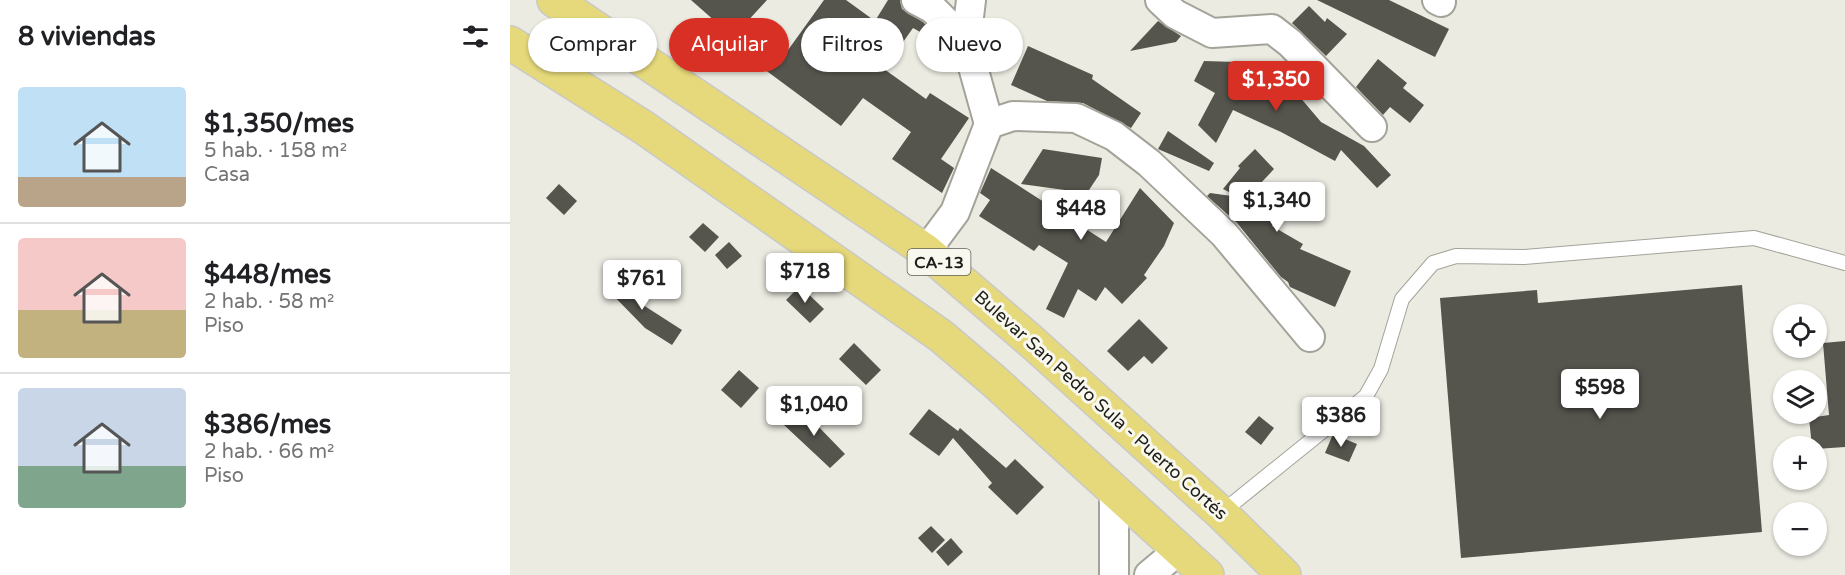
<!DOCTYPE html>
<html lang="es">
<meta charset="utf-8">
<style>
body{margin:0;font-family:"Varela Round",sans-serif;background:#f6f6f6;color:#202124;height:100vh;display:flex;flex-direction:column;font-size:22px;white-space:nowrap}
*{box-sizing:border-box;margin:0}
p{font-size:20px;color:#757577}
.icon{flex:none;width:33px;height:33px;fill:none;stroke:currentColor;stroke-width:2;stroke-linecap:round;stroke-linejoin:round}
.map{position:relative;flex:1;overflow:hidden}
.drawer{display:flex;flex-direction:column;background:#fff;width:510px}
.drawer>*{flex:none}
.top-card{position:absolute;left:18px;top:18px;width:570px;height:54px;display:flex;gap:12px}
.buttons{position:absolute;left:1263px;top:304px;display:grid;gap:12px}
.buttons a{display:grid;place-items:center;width:54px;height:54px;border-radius:50%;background:#fff;box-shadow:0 2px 4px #0004;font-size:30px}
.price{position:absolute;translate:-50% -51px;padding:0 14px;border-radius:6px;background:#fff;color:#222;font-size:20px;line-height:39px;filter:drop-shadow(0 2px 3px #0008)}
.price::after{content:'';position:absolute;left:50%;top:36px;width:18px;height:14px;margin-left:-9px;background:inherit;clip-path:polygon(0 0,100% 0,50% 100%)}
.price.current{background:#d93025;color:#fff}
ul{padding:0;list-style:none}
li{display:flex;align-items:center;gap:18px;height:150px;padding:0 18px}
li+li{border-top:2px solid #e0e0e0}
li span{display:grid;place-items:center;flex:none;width:168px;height:120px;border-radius:6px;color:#555}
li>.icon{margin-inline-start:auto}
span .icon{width:72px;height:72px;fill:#fffc;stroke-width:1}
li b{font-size:26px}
h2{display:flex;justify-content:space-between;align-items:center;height:72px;padding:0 18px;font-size:26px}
.tag{padding:0 21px;border-radius:27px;background:#fff;box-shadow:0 2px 4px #0004;font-size:21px;line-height:54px}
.tag.current{background:#d93025;color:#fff}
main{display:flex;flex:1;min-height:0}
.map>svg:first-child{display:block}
.building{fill:#55544d}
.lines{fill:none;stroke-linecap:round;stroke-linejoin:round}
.lane-casing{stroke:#a4a39a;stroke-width:16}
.street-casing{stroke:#a4a39a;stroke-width:32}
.highway-casing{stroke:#c9c9c8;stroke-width:36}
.lane{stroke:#fff;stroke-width:14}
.street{stroke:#fff;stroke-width:28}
.highway{stroke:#e6d97b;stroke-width:33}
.labels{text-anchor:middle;stroke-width:6;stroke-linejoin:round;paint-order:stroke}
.shield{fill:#f9f8ef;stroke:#605f5a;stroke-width:1.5}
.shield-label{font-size:16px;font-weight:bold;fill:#1e1d1a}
.street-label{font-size:18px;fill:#1e1d1a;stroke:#f9f8ef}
</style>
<main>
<section class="drawer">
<h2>8 viviendas<svg class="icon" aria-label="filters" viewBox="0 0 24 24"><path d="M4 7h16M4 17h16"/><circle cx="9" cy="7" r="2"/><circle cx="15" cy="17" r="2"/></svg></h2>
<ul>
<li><span style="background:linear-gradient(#bfe0f5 75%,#b9a48a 0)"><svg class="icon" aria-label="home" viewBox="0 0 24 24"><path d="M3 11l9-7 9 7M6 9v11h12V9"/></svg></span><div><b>$1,350/mes</b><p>5 hab. · 158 m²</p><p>Casa</p></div></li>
<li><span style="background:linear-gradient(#f6c9c9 60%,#c2b280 0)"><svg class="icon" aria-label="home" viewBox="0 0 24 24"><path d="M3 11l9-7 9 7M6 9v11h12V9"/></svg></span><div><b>$448/mes</b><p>2 hab. · 58 m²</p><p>Piso</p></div></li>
<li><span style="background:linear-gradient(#c9d6e8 65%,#7fa58c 0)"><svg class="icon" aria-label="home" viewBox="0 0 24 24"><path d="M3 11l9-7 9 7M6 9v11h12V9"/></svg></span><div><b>$386/mes</b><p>2 hab. · 66 m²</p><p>Piso</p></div></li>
</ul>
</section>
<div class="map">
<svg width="1335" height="575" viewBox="0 0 1335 575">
<rect width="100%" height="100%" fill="#ecebe2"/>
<!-- building -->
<g class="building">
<path d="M181 0H257L223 37Z"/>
<path d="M314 0H336L365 21 378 0H390L392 9 413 22 426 35 423 39 403 28 374 69 416 99 420 93 459 118 431 159 444 168 432 193 382 159 401 132 353 98 331 126 254 69 266 52 273 57Z"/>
<path d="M807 0H879L939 29 925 57Z"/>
<path d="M799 6 815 22 817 18 837 34 816 56 782 23Z"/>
<path d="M648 21 671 36 666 42 620 51Z"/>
<path d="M518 46 583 75 582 79 631 113 621 128 573 103 537 101 501 85Z"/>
<path d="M868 59 897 83 893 88 914 105 900 123 880 107 873 115 846 87Z"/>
<path d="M694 61 761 63 811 122 854 146 881 175 867 188 831 150 825 161 771 132 723 110 706 143 688 125 705 93 684 81Z"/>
<path d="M658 131 704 163 699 171 648 149Z"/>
<path d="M533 149 592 158 589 175 577 193 511 184Z"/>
<path d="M745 149 764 169 749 185 777 201 762 226 793 244 790 249 841 271 825 307 780 287 778 282 771 277 727 223 697 196 700 193 729 197 713 189 730 168 728 166Z"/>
<path d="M481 168 596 242 630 188 664 223 654 246 634 275 637 278 612 304 595 287 586 301 568 289 554 318 536 309 558 263 529 245 524 251 469 216 480 200 470 193Z"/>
<path d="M49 184 67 201 54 215 36 198Z"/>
<path d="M193 223 209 237 195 252 179 237Z"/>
<path d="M219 242 232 256 217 269 205 255Z"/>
<path d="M109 273 126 290 119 296 172 330 162 345 135 328 95 287Z"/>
<path d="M1232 285 1252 532 951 558 930 298 1027 290 1028 303Z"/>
<path d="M290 286 314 309 300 323 276 300Z"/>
<path d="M629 319 658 348 642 364 634 356 618 371 597 351Z"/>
<path d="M1335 341V447L1306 449V447H1302L1299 418 1319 415 1313 343Z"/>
<path d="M344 343 371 370 356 385 329 359Z"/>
<path d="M229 370 249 388 231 408 211 390Z"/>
<path d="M289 406 305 419 303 421 335 454 320 468 274 425Z"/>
<path d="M419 409 448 431 450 428 496 468 505 459 534 487 507 515 478 487 482 483 443 438 429 456 399 434Z"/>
<path d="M749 416 764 428 751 445 735 432Z"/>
<path d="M823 434 847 444 839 462 815 453Z"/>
<path d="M421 526 435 540 422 553 408 538Z"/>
<path d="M441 538 453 552 438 566 426 552Z"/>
</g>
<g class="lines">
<!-- lane casing -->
<g class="lane-casing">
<path id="lane" d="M711 513 856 396 871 369 892 299 923 263 946 256 1014 257 1244 238 1335 263"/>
</g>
<!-- street casing -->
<g class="street-casing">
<g id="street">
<path d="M406 0 423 9 456 42"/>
<path d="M461 0 456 42 479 124"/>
<path d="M650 0 665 14 702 33 762 29 780 43 862 127"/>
<path d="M927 0 931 2"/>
<path d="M416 251 445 212 479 124 503 116 566 118 604 136 639 163 714 234 800 337"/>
<path d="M604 575V491"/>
<path d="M639 575 669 550"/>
</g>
</g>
<!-- highway casing -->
<g class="highway-casing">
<g id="highway">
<path d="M44 0 416 251 522 342 711 513 774 575"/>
<path d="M0 43 133 127 431 336 484 381 697 575"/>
</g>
</g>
<!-- lane -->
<use href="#lane" class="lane"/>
<!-- street -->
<use href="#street" class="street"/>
<!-- highway -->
<use href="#highway" class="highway"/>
</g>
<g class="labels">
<!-- shield labels -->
<rect class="shield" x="397.5" y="249" width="63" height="26" rx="4.5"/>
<g class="shield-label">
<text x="429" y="268">CA-13</text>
</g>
<!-- street labels -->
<g class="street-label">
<text transform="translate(591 405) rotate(42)" y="6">Bulevar San Pedro Sula - Puerto Cortés</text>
</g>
</g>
</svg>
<div class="buttons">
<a><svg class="icon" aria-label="locate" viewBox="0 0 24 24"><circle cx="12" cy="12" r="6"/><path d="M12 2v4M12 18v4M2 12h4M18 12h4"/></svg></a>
<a><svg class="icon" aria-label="layers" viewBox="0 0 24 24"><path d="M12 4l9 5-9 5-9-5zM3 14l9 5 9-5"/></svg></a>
<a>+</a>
<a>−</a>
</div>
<b class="price current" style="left:766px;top:112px">$1,350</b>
<b class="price" style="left:767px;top:233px">$1,340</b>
<b class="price" style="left:571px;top:241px">$448</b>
<b class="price" style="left:295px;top:304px">$718</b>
<b class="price" style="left:132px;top:311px">$761</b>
<b class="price" style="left:1090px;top:420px">$598</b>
<b class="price" style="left:304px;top:437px">$1,040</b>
<b class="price" style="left:831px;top:448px">$386</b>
<div class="top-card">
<a class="tag">Comprar</a>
<a class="tag current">Alquilar</a>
<a class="tag">Filtros</a>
<a class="tag">Nuevo</a>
</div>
</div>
</main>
